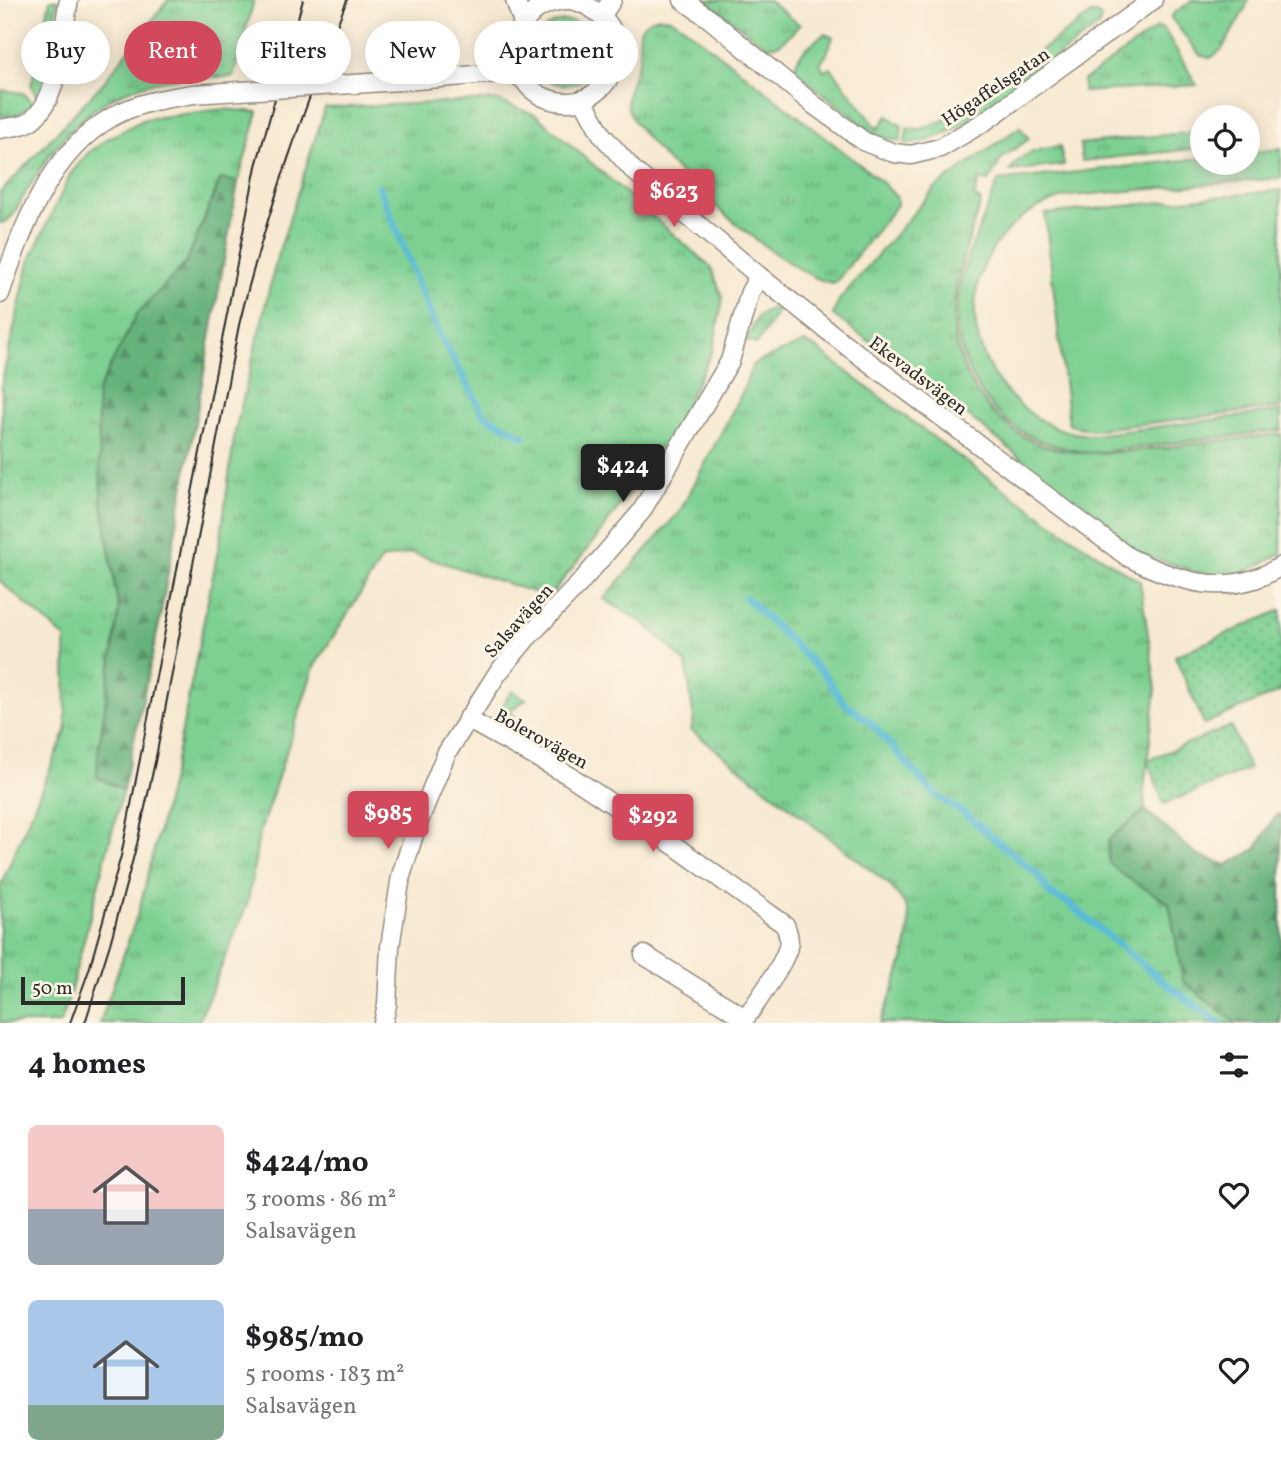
<!DOCTYPE html>
<meta charset="utf-8">
<style>
body{margin:0;font-family:Vollkorn,serif;background:#f6f6f6;color:#202124;height:100vh;display:flex;flex-direction:column;font-size:26px;white-space:nowrap}
*{box-sizing:border-box;margin:0}
p{font-size:23px;color:#757577}
.icon{flex:none;width:38px;height:38px;fill:none;stroke:currentColor;stroke-width:2;stroke-linecap:round;stroke-linejoin:round}
.map{position:relative;height:1023px;overflow:hidden}
.drawer{display:flex;flex-direction:column;background:#fff;flex:1}
.drawer>*{flex:none}
.guide{position:absolute;left:21px;top:21px;width:700px;height:63px;display:flex;gap:14px}
.fabs{position:absolute;left:1190px;top:105px;display:grid;gap:14px}
.fabs a{display:grid;place-items:center;width:70px;height:70px;border-radius:50%;background:#fff;box-shadow:0 4px 18px #0003;font-size:35px}
.scale{position:absolute;left:21px;bottom:18px;width:164px;box-sizing:border-box;padding-left:7px;border:4px solid #2b2b2b;border-top:0;font-size:19px;line-height:24px;white-space:nowrap;color:#2b2b2b;-webkit-text-stroke:5px #fcf5e5;paint-order:stroke}
.price{position:absolute;translate:-50% -60px;padding:0 16px;border-radius:7px;background:#d1495b;color:#fff;font-size:23px;line-height:46px;filter:drop-shadow(0 2px 4px #0008)}
.price::after{content:'';position:absolute;left:50%;top:42px;width:21px;height:16px;margin-left:-10px;background:inherit;clip-path:polygon(0 0,100% 0,50% 100%)}
.price.selected{background:#222;color:#fff}
ul{padding:0;list-style:none}
li{display:flex;align-items:center;gap:21px;height:175px;padding:0 28px}
li span{display:grid;place-items:center;flex:none;width:196px;height:140px;border-radius:10px;color:#555}
li>.icon{margin-inline-start:auto}
span .icon{width:84px;height:84px;fill:#fffc;stroke-width:1}
li b{font-size:30px}
h2{display:flex;justify-content:space-between;align-items:center;height:84px;padding:0 28px;font-size:30px}
.tag{padding:0 24px;border-radius:32px;background:#fff;box-shadow:0 4px 18px #0003;font-size:24px;line-height:63px}
.tag.selected{background:#d1495b;color:#fff}
.map>svg:first-child{display:block}
.grass{fill:url(#grass-tufts);stroke:#547e5e;stroke-width:2}
.forest{fill:url(#forest-firs);stroke:#486e54;stroke-width:2}
.garden{fill:url(#garden-dots);stroke:#547e5e;stroke-width:2}
.pitch{fill:#7dd092;stroke:#547e5e;stroke-width:2}
.lines{fill:none;stroke-linecap:round;stroke-linejoin:round}
.stream{stroke:#5abbd8;stroke-width:7}
.street-casing{stroke:#918a7e;stroke-width:21}
.street{stroke:#fff;stroke-width:18}
.tram{stroke:#2b2b2b;stroke-width:2}
.street-bridge-casing{stroke:#918a7e;stroke-width:21;stroke-linecap:butt}
.street-bridge{stroke:#fff;stroke-width:18}
.labels{text-anchor:middle;stroke-width:6;stroke-linejoin:round;paint-order:stroke}
.street-label{font-size:19px;fill:#2b2b2b;stroke:#fcf5e5}
</style>
<div class="map">
<svg width="1281" height="1023" viewBox="0 0 1281 1023">
<defs>
<pattern id="grass-tufts" width="24" height="20" patternUnits="userSpaceOnUse" patternTransform="scale(1.75)"><rect width="24" height="20" fill="#7dd092"/><path d="M3 7l-1-3M5 7V3M7 7l1-3M15 17l-1-3M17 17v-4M19 17l1-3" fill="none" stroke="#67a977"/></pattern>
<pattern id="forest-firs" width="22" height="20" patternUnits="userSpaceOnUse" patternTransform="scale(1.75)"><rect width="22" height="20" fill="#66b27c"/><path d="M5 1l3.5 6h-7zM16 11l3.5 6h-7z" fill="#549166"/></pattern>
<pattern id="garden-dots" width="8" height="8" patternUnits="userSpaceOnUse" patternTransform="scale(1.75)"><rect width="8" height="8" fill="#7dd092"/><path d="M2 2h.1M6 6h.1" fill="none" stroke="#67a977" stroke-width="1.8" stroke-linecap="round"/></pattern>
</defs>
<rect width="100%" height="100%" fill="#fcf5e5"/>
<filter id="ink" filterUnits="userSpaceOnUse"><feTurbulence type="fractalNoise" baseFrequency=".0143" numOctaves="2"/><feDisplacementMap in="SourceGraphic" scale="14" xChannelSelector="R" yChannelSelector="G"/><feConvolveMatrix kernelMatrix="1 2 1 2 8 2 1 2 1" color-interpolation-filters="sRGB"/></filter>
<filter id="wash" filterUnits="userSpaceOnUse"><feTurbulence type="fractalNoise" baseFrequency=".00686" numOctaves="4" result="noise"/><feDisplacementMap in="SourceGraphic" scale="28" xChannelSelector="R" yChannelSelector="G"/><feGaussianBlur stdDeviation="1.57" result="paint"/><feColorMatrix in="noise" values="0 0 0 0 0 0 0 0 0 0 0 0 0 0 0 0 0 1.4 0 .05"/><feComposite in="paint" operator="in"/></filter>
<g filter="url(#wash)">
<rect width="100%" height="100%" fill="#f7e9d1"/>
<!-- grass -->
<g class="grass">
<path d="M50 0H58L47 55 46 82 39 99 31 86Z"/>
<path d="M168 0H254L233 77C205 78 175 76 148 84 80 101 44 158 13 215L6 222 0 223V193L102 84Z"/>
<path d="M705 0H768L800 25 780 44 767 47Z"/>
<path d="M1193 0H1248L1246 7 1222 49 1211 58 1200 55 1171 18 1174 13Z"/>
<path d="M1091 14H1097L1101 18 1099 26 972 118C951 132 931 144 905 143L907 128 921 129 942 121Z"/>
<path d="M659 17 672 19 687 29 882 182 897 198V205L835 283C795 284 643 150 629 111 622 94 636 75 639 59 641 38 632 23 659 17Z"/>
<circle cx="566" cy="53" r="32"/>
<path d="M1158 27 1164 29 1197 85 1083 92V81Z"/>
<path d="M824 34 833 37 826 56 820 63 824 71 831 68 878 129 887 116 902 126 900 142 878 136 795 72C793 56 812 43 824 34Z"/>
<path d="M2 90 23 93 34 104 13 117 0 116Z"/>
<path d="M496 100 536 115 711 267 723 298 713 350 675 427 598 536 549 597 412 553 382 559 314 667 259 835 248 902 198 1023H100L139 910 175 765 221 535 235 432 276 261 325 108Z"/>
<path d="M222 109 258 112 238 182 220 179 186 263 137 314 101 498 119 610 98 755 97 777 123 790 67 1005 60 1023H0V887L66 731 65 638 0 581 2 381 29 262 71 173 88 153 107 139 145 119Z"/>
<path d="M1020 127 1029 139 1002 158 989 181 980 179 974 197 981 201C971 235 956 272 954 309 952 341 963 373 981 398 1031 466 1098 455 1170 447 1207 442 1244 438 1281 434V554L1248 571 1221 576 1195 572 1139 553 941 394 833 315 839 300 935 188Z"/>
<path d="M1202 131V148L1082 161 1080 144Z"/>
<path d="M1060 146 1064 165 1010 171C1020 152 1041 149 1060 146Z"/>
<path d="M770 309H779L757 344 746 341 758 316Z"/>
<path d="M804 342 816 348C887 403 958 457 1032 509 1067 534 1102 559 1140 581L1156 689 1144 790 1145 810 1108 840 1109 863 1126 877 1169 903 1183 981 1236 1023H880C891 993 914 945 908 912 907 903 895 893 890 885L691 730 694 719 686 663 648 626 604 599 680 511 742 393 753 364Z"/>
<path d="M512 691 526 699 509 712 516 717 500 727 491 722Z"/>
</g>
<!-- forest -->
<g class="forest">
<path d="M221 179 238 182 159 624 123 790 97 777 98 755 119 610 101 498 97 392 137 314 186 263Z"/>
<path d="M1145 810 1197 855 1227 865 1256 849 1275 816 1281 814V1023H1236L1183 981 1169 903 1126 877 1109 863 1108 840Z"/>
</g>
<!-- garden -->
<g class="garden">
<path d="M1281 610V691L1204 724 1175 656Z"/>
<path d="M1231 726 1249 769 1164 804 1147 760Z"/>
</g>
<!-- pitch -->
<g class="pitch">
<path d="M1281 149V178L1068 196C965 223 943 344 1025 409 1044 425 1069 435 1094 435L1281 411V430L1091 453C1068 450 1044 444 1024 433 979 408 950 347 958 297 963 257 985 219 998 181L1202 158V163H1248V152Z"/>
<path d="M1281 190V407L1091 430 1069 425 1045 214Z"/>
</g>
<g class="lines">
<!-- stream -->
<g class="stream">
<path d="M379 186 434 324 484 415 524 436"/>
<path d="M746 598 824 674 843 702 871 723 935 795 964 813 1039 876 1050 894 1067 902 1175 991 1220 1023"/>
</g>
</g>
</g>
<g filter="url(#ink)">
<g class="lines">
<!-- street casing -->
<g class="street-casing">
<g id="street">
<path d="M515 0 523 23"/>
<path d="M569 0C499 1 498 99 565 102 579 103 593 96 603 86 634 52 611 9 571 0"/>
<path d="M683 0 711 20 814 105 865 142 894 153 911 155 940 148 984 122 1153 0"/>
<path d="M602 15 612 0"/>
<path d="M416 80 500 73 522 77"/>
<path d="M583 100 602 135 633 170 759 276 842 342 1128 557C1178 582 1230 599 1281 566"/>
<path d="M0 129C8 127 20 127 27 123 61 105 61 34 69 0"/>
<path d="M0 294C22 229 49 153 112 117 136 103 166 98 193 94"/>
<path d="M467 719 570 776 675 846 785 925C788 933 790 939 788 947 784 964 753 1009 741 1023"/>
<path d="M644 955 745 1018"/>
<path d="M383 1023 387 1005 390 947 401 876 416 828 446 754 497 674 526 639 580 583 641 512 730 361 750 292 759 276"/>
</g>
</g>
<!-- street -->
<use href="#street" class="street"/>
<!-- tram -->
<g class="tram">
<path d="M70 1023 89 970 121 856 256 166 303 0"/>
<path d="M85 1023 110 944 137 844 155 762 239 325C266 214 305 106 347 0"/>
</g>
<!-- street-bridge casing -->
<g class="street-bridge-casing">
<path id="street-bridge" d="M193 94 416 80"/>
</g>
<!-- street-bridge -->
<use href="#street-bridge" class="street-bridge"/>
</g>
</g>
<g class="labels">
<!-- street labels -->
<g class="street-label">
<text transform="translate(995 86) rotate(-34)" y="7">Högaffelsgatan</text>
<text transform="translate(919 375) rotate(37)" y="7">Ekevadsvägen</text>
<text transform="translate(518 620) rotate(-48)" y="7">Salsavägen</text>
<text transform="translate(542 738) rotate(29)" y="7">Bolerovägen</text>
</g>
</g>
</svg>
<div class="fabs">
<a><svg class="icon" aria-label="locate" viewBox="0 0 24 24"><circle cx="12" cy="12" r="6"/><path d="M12 2v4M12 18v4M2 12h4M18 12h4"/></svg></a>
</div>
<div class="scale">50 m</div>
<b class="price" style="left:674px;top:229px">$623</b>
<b class="price selected" style="left:623px;top:504px">$424</b>
<b class="price" style="left:388px;top:851px">$985</b>
<b class="price" style="left:653px;top:854px">$292</b>
<div class="guide">
<a class="tag">Buy</a>
<a class="tag selected">Rent</a>
<a class="tag">Filters</a>
<a class="tag">New</a>
<a class="tag">Apartment</a>
</div>
</div>
<section class="drawer">
<h2>4 homes<svg class="icon" aria-label="filters" viewBox="0 0 24 24"><path d="M4 7h16M4 17h16"/><circle cx="9" cy="7" r="2"/><circle cx="15" cy="17" r="2"/></svg></h2>
<ul>
<li><span style="background:linear-gradient(#f6c9c9 60%,#9aa5b1 0)"><svg class="icon" aria-label="home" viewBox="0 0 24 24"><path d="M3 11l9-7 9 7M6 9v11h12V9"/></svg></span><div><b>$424/mo</b><p>3 rooms · 86 m²</p><p>Salsavägen</p></div><svg class="icon" aria-label="heart" viewBox="0 0 24 24"><path d="M12 20l-8-8c-3-5 5-10 8-4 3-6 11-1 8 4z"/></svg></li>
<li><span style="background:linear-gradient(#a9c7e8 75%,#7fa58c 0)"><svg class="icon" aria-label="home" viewBox="0 0 24 24"><path d="M3 11l9-7 9 7M6 9v11h12V9"/></svg></span><div><b>$985/mo</b><p>5 rooms · 183 m²</p><p>Salsavägen</p></div><svg class="icon" aria-label="heart" viewBox="0 0 24 24"><path d="M12 20l-8-8c-3-5 5-10 8-4 3-6 11-1 8 4z"/></svg></li>
</ul>
</section>
